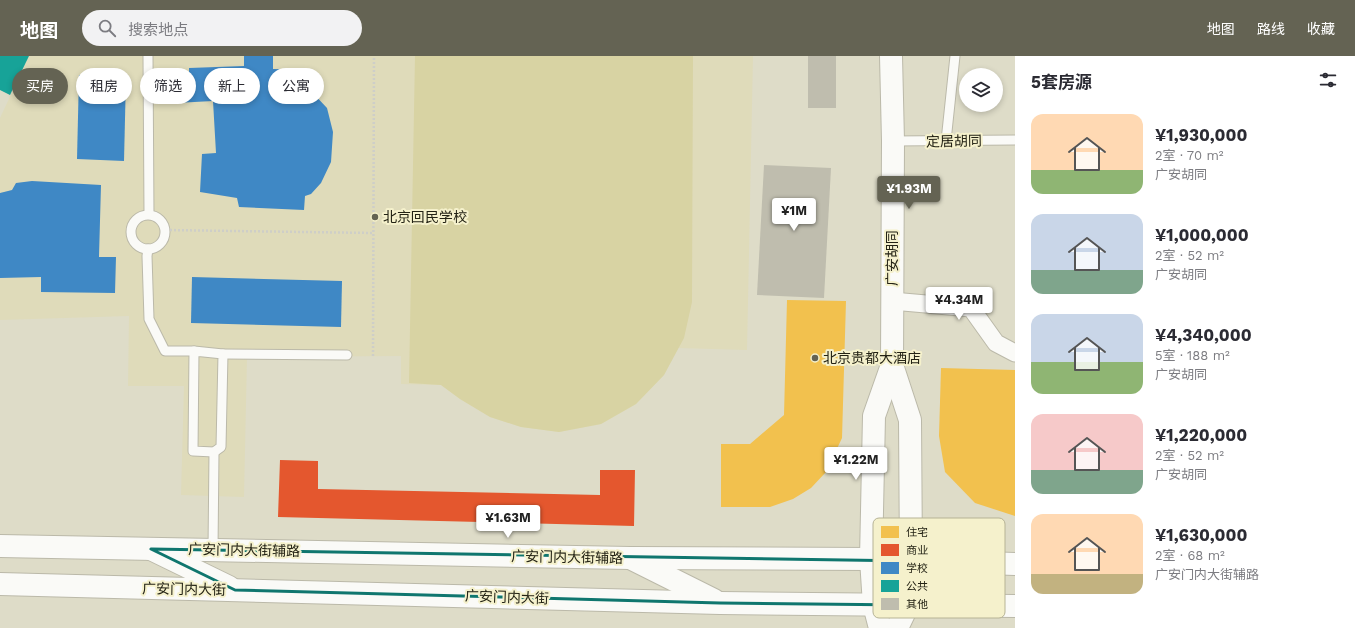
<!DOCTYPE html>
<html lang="zh">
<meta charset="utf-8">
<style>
body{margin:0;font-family:"Work Sans","Noto Sans SC",sans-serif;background:#f2f2f3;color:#2b2b33;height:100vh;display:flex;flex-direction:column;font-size:15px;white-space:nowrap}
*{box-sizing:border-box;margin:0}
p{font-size:13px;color:#7c7c81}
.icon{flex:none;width:22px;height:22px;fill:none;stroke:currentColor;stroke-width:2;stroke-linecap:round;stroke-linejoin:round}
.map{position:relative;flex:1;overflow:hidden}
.side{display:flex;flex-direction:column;background:#fff;width:340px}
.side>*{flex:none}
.top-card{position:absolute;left:12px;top:12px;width:380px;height:36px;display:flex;gap:8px}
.tools{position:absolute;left:959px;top:12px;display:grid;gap:8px}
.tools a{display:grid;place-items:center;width:44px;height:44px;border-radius:50%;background:#fff;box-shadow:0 2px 6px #0003;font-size:20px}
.price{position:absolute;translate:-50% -34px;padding:0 9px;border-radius:4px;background:#fff;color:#222;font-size:13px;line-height:26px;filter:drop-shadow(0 1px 2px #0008)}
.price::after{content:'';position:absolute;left:50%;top:24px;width:12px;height:9px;margin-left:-6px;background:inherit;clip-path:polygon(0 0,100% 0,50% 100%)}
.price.active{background:#646353;color:#fff}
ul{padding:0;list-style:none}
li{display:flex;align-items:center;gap:12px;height:100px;padding:0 16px}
li span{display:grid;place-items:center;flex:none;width:112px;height:80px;border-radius:12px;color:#555}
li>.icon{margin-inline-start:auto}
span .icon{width:48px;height:48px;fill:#fffc;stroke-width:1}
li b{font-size:17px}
h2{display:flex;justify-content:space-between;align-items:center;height:48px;padding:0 16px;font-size:17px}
.chip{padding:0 14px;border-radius:18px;background:#fff;box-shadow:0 2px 6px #0003;font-size:14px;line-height:36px}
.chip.active{background:#646353;color:#fff}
header{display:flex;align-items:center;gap:24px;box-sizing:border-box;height:56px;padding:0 20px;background:#646353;color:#fff}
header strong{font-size:19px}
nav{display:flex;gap:22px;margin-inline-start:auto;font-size:14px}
.search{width:280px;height:36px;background:#f2f2f3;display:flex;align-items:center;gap:10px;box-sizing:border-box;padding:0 14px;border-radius:22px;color:#7c7c81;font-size:15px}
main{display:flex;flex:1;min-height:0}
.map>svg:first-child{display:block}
.built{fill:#dfdbba}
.green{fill:#d8d3a3}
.homes{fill:#f2c14e}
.shops{fill:#e4572e}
.schools{fill:#3f88c5}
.public{fill:#17a398}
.building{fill:#bfbdae}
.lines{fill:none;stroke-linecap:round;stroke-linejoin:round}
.service-casing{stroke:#bbb9a9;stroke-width:11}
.minor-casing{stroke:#bbb9a9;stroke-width:19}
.tertiary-casing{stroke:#bbb9a9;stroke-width:24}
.primary-casing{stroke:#bbb9a9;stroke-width:24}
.path{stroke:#cecec8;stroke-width:2.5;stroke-dasharray:2 2;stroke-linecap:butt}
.service{stroke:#fafaf7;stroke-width:9}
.minor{stroke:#fafaf7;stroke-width:17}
.tertiary{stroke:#fafaf7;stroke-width:22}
.primary{stroke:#fafaf7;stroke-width:22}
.marked{fill:none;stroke:#0f766e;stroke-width:3;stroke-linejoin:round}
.poi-dot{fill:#646353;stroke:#f5f1cc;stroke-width:1.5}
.labels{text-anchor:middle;stroke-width:4;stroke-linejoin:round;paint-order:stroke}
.street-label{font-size:14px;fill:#232214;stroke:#f5f1cc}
.poi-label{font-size:14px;fill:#232214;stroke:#f5f1cc;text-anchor:start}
.key{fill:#f5f1cc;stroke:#b6b395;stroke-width:1}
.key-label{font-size:11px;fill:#232214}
</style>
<header>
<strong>地图</strong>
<div class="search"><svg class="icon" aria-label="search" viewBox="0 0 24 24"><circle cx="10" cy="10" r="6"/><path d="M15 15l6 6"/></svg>搜索地点</div>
<nav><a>地图</a><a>路线</a><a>收藏</a></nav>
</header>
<main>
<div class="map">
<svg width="1015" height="572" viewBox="0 0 1015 572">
<rect width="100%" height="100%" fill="#dedcc8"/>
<!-- built -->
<path class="built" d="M29 0H753L747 294 678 292 664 319 636 348 601 368 559 376 521 371 490 361 460 343 441 329 401 328V300L247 301 244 441 181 439 184 330H128L129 260 0 264V62Z"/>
<!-- green -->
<path class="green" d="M415 0H693L692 246 684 282 664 319 636 348 601 368 559 376 521 371 490 361 460 343 441 329 409 327Z"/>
<!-- homes -->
<g class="homes">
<path d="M787 244 846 245 842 382 826 416 811 432 793 443 770 451H721V388H750L784 359Z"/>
<path d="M941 312 1015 314V460L975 447 945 416 939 380Z"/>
</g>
<!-- shops -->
<path class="shops" d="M280 404 318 405V433L600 439V414H635L634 470 278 461Z"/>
<!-- schools -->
<g class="schools">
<path d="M244 0H273V13L310 14V34L327 52 333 76 331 106 321 127 311 138 305 140 304 154 239 151 237 142 200 136 202 98 216 97 213 45 157 48 158 19 189 21V12L244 10Z"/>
<path d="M79 19 126 21 124 105 77 103Z"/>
<path d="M32 125 101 129 99 201H116L115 237 41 236V221L0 222V137L12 134 16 127Z"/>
<path d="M192 221 342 225 341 271 191 267Z"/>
</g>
<!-- public -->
<path class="public" d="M0 0H29L10 39 0 34Z"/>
<!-- building -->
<g class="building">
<rect x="808" y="0" width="28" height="52"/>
<path d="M764 109 831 112 824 242 757 239Z"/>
</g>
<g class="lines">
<!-- service casing -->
<g class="service-casing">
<g id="service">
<path d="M148 0 149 158"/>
<path d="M893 85 1015 84"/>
<path d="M946 85 955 0"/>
<circle cx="148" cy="176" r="17"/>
<path d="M148 193 147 200 149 263 165 295H194"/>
<path d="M194 295 223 298 221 391 214 396 193 395Z"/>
<path d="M223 298 347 299"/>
<path d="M213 494 214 396"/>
</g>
</g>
<!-- minor casing -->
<g class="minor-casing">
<path id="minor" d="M892 245 971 252 996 287 1015 297"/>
</g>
<!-- tertiary casing -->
<g class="tertiary-casing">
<g id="tertiary">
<path d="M891 0 893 85 892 309 910 364 911 505 908 549 897 572"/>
<path d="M0 490 630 502 871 503 1015 508"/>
<path d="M880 572 874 549 871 503 874 360 892 309"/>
</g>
</g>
<!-- primary casing -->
<g class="primary-casing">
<g id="primary">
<path d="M151 493 229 531"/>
<path d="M630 502 714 544"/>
<path d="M0 528 720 547 1015 550"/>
</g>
</g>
<!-- path -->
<g class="path">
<path d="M166 174 373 177"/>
<path d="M373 300 374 0"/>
</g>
<!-- service -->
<use href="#service" class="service"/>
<!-- minor -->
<use href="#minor" class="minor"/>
<!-- tertiary -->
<use href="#tertiary" class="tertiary"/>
<!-- primary -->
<use href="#primary" class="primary"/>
</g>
<!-- marked area -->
<path class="marked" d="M151 493 911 505 908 549 720 547 235 534Z"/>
<!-- markers -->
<g class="poi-dot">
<circle cx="375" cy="161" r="4"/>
<circle cx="815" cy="302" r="4"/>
</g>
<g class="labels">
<!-- street labels -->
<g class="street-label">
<text transform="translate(954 85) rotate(-1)" y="5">定居胡同</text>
<text transform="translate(892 202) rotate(-90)" y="5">广安胡同</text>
<text transform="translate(244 494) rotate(1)" y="5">广安门内大街辅路</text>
<text transform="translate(567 501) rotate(1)" y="5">广安门内大街辅路</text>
<text transform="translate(184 533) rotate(1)" y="5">广安门内大街</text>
<text transform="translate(507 541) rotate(2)" y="5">广安门内大街</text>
</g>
<!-- poi labels -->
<g class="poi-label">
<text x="383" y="166">北京回民学校</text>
<text x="823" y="307">北京贵都大酒店</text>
</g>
</g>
<!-- legend -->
<rect x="873" y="462" width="132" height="100" rx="6" class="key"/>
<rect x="881" y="470" width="18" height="12" fill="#f2c14e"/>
<rect x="881" y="488" width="18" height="12" fill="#e4572e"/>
<rect x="881" y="506" width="18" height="12" fill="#3f88c5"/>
<rect x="881" y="524" width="18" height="12" fill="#17a398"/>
<rect x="881" y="542" width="18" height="12" fill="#bfbdae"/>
<g class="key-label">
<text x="906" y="480">住宅</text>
<text x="906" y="498">商业</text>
<text x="906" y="516">学校</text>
<text x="906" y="534">公共</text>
<text x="906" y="552">其他</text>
</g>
</svg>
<div class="tools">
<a><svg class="icon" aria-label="layers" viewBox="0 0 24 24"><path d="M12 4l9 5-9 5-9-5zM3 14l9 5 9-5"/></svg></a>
</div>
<b class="price active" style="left:909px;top:154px">¥1.93M</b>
<b class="price" style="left:794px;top:176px">¥1M</b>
<b class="price" style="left:959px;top:265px">¥4.34M</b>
<b class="price" style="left:856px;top:425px">¥1.22M</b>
<b class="price" style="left:508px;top:483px">¥1.63M</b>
<div class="top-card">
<a class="chip active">买房</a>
<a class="chip">租房</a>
<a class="chip">筛选</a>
<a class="chip">新上</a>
<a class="chip">公寓</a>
</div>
</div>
<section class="side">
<h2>5套房源<svg class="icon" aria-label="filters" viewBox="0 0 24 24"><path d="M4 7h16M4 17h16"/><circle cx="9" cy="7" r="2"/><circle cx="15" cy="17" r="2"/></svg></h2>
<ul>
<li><span style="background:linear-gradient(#ffd9b3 70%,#8fb573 0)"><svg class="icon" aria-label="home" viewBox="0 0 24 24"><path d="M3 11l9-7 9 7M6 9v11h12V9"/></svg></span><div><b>¥1,930,000</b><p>2室 · 70 m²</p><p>广安胡同</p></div></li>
<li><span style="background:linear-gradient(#c9d6e8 70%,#7fa58c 0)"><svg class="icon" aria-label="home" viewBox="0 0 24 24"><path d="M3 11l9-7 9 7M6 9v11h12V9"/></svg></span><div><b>¥1,000,000</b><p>2室 · 52 m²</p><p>广安胡同</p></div></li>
<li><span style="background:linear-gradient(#c9d6e8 60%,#8fb573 0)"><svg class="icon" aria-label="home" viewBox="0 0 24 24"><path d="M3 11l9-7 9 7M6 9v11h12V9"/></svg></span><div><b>¥4,340,000</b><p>5室 · 188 m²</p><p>广安胡同</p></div></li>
<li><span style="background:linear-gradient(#f6c9c9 70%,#7fa58c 0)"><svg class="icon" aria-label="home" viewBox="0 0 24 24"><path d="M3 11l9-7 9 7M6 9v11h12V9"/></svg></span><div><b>¥1,220,000</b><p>2室 · 52 m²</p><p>广安胡同</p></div></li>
<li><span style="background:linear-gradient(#ffd9b3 75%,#c2b280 0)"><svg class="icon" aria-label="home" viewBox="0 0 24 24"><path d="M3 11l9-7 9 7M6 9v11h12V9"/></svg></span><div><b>¥1,630,000</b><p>2室 · 68 m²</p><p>广安门内大街辅路</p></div></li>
</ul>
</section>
</main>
